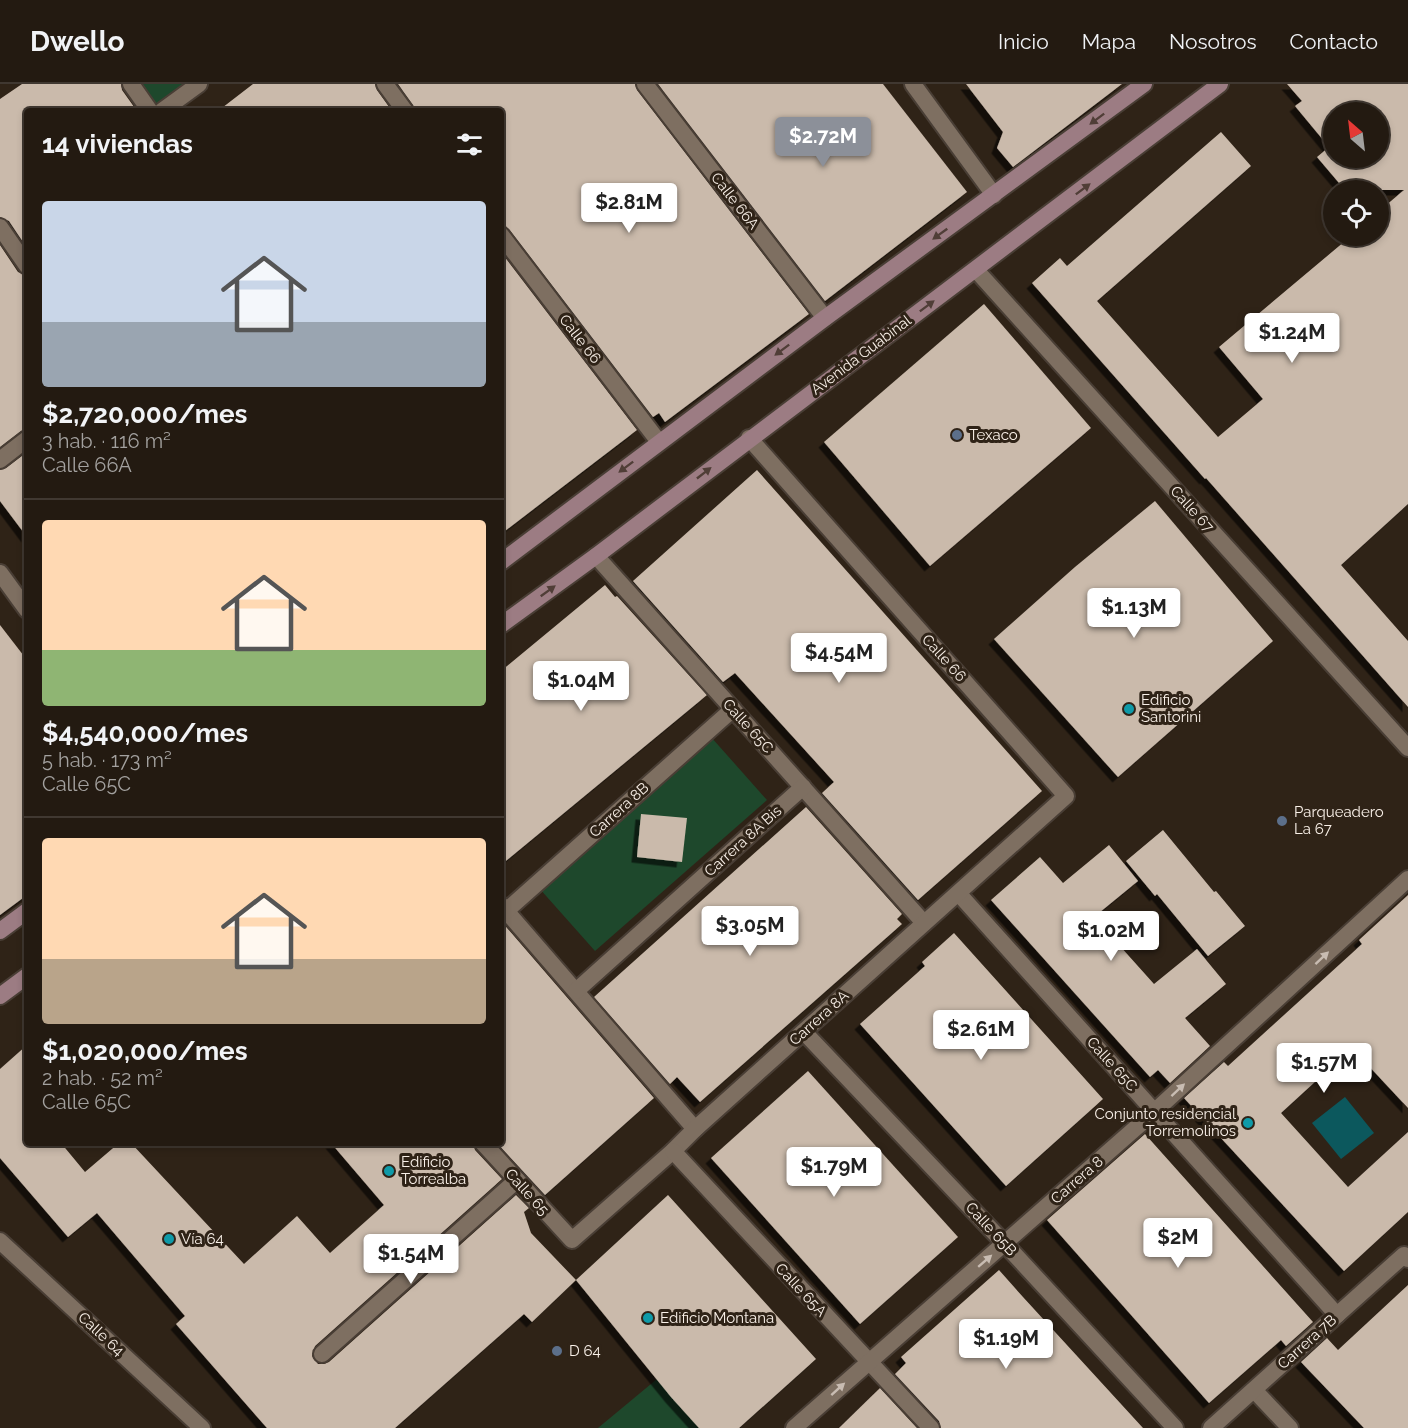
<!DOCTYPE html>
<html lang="es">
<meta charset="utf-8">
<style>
body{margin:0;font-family:Raleway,sans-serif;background:#2f271f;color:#f1f3f6;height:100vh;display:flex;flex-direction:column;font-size:22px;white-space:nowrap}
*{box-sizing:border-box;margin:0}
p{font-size:20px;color:#a3a19f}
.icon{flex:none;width:33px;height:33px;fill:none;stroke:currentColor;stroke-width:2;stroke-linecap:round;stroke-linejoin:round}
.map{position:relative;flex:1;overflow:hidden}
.drawer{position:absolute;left:24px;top:24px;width:480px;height:1038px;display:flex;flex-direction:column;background:#231a11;border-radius:6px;box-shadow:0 3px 9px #0003,0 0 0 2px #403831}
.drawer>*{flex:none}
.needle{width:39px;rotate:332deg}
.fabs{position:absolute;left:1323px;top:18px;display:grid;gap:12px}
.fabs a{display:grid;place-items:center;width:66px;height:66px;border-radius:50%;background:#231a11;box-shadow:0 3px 9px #0003,0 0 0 2px #403831;font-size:30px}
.price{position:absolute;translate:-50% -51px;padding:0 14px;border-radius:6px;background:#fff;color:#222;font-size:20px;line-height:39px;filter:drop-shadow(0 2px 3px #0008)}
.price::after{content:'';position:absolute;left:50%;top:36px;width:18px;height:14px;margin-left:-9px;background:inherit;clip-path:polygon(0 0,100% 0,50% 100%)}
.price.on{background:#8c9099;color:#fff}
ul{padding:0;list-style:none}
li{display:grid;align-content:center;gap:12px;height:318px;padding:0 18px}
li+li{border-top:2px solid #403831}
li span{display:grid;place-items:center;height:186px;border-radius:6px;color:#555}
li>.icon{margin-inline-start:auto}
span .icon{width:108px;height:108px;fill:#fffc;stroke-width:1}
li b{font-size:26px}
h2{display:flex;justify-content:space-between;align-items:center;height:72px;padding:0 18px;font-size:26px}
header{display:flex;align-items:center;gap:36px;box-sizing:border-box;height:84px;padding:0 30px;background:#231a11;border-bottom:2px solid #403831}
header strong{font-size:28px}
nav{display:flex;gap:33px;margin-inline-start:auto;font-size:21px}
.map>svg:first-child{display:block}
.green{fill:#1e482c}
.water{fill:#0c585d}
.building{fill:#cabaab;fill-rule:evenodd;filter:url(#shadow)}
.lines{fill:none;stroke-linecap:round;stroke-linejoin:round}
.minor-casing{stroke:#493e35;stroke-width:20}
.secondary-casing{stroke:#493e35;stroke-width:20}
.minor{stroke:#7e6f61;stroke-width:16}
.secondary{stroke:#9c7c83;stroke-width:16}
.oneway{fill:#503e37}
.oneway2{fill:#c8bcb2}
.service-dot{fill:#5c6f8a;stroke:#2f2317;stroke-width:2}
.culture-dot{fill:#0f9aa8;stroke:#2f2317;stroke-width:2}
.labels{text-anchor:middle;stroke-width:6;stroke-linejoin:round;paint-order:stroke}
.street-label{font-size:15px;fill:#f9f0e8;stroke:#2f2317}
.poi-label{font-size:15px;fill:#f9f0e8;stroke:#2f2317;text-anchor:start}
</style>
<header>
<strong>Dwello</strong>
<nav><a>Inicio</a><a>Mapa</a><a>Nosotros</a><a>Contacto</a></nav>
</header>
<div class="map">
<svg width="1408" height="1344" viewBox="0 0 1408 1344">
<defs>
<filter id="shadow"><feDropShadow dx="-5.5" dy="5.5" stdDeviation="0" flood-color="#0009"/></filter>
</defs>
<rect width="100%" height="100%" fill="#2f2317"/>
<!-- green -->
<g class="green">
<path d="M131 0H199L162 27Z"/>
<path d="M711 653 767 716 595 867 539 804Z"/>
<path d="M657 1295 699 1344H598Z"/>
</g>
<!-- water -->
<path class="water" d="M1345 1013 1374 1049 1341 1075 1312 1039Z"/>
<!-- building -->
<g class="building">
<path d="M22 0H121L122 6 137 27H27V164L9 137 0 133V15Z"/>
<path d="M253 0H375L377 6 392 27H218Z"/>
<path d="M398 0H635L637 6 809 230 665 338 659 329 653 333 509 145 501 141V27H415L413 21Z"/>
<path d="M658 0H883L967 108 825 217Z"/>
<path d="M966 0H1122L1013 83 997 64 1003 48Z"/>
<path d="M1287 0H1408V420L1341 481 1408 557V623L1206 394 1205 395 1032 199 1060 174 1067 182 1221 48 1251 82 1097 217 1218 353 1263 315 1219 263 1351 152H1378V128L1404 106H1345L1317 73 1329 63 1295 22 1302 17ZM1334 28H1378V74H1334Z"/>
<path d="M0 161 18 188 27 192V345L21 347 0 363Z"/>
<path d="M501 168 637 346 501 450Z"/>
<path d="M984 220 1091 344 930 482 824 358Z"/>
<path d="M27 368V453L0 417V386L6 384Z"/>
<path d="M757 386 1042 707 918 816 822 709 834 698 735 589 723 598 633 497Z"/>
<path d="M1155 417 1273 557 1118 693 994 555 1075 483Z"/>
<path d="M605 501 615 513 617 512 707 611 501 781V587Z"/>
<path d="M0 541 27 576V811L0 831Z"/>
<path d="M806 723 902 830 897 835 902 840 700 1018 677 993 670 1000 594 913Z"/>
<path d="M641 730 687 734 682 778 637 773Z"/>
<path d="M1163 746 1214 808 1216 807 1245 842 1208 872 1157 810 1155 812 1126 777Z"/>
<path d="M1109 761 1138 797 1094 833 1154 900 1197 865 1226 900 1185 934 1210 962 1170 999 1158 986 1150 993 991 816 1040 773 1063 799Z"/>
<path d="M1408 811V1024L1352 964 1281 1029 1348 1103 1408 1048V1128L1344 1187 1184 1014 1224 978 1228 982 1362 860 1359 856Z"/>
<path d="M501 837 654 1014 545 1111 497 1059H501Z"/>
<path d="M954 849 1103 1015 1006 1102 860 940 925 882 922 878Z"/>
<path d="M27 961V1059H61L85 1088 119 1059H131L244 1180 297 1132 330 1169 384 1121 331 1059H473L475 1066 502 1095 315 1262 312 1272 318 1280H324L329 1278 516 1111 529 1124 524 1128 531 1149 576 1196 668 1111 816 1275 739 1344H699L671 1313 576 1196 532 1238 524 1230 395 1344H267L176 1240 185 1232 97 1129 68 1153 0 1074V985Z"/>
<path d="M808 987 958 1153 860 1240 711 1074Z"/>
<path d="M1145 1050 1313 1238 1286 1262 1281 1256 1209 1319 1047 1136Z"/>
<path d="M999 1186 1023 1213 1143 1344H941L939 1337 895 1290 906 1279 901 1273Z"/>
<path d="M1408 1201V1344H1364L1301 1278 1327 1254 1338 1266Z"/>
<path d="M880 1304 917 1344H839Z"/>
</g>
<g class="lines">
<!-- minor casing -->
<g class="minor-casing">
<g id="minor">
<path d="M131 0 150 27"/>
<path d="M385 0 405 27"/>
<path d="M645 0 825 234"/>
<path d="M913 0 994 111"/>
<path d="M162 27 199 0"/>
<path d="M0 143 27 182"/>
<path d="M501 151 659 358"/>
<path d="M976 186 1408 664"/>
<path d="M0 376 27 355"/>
<path d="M596 472 924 839"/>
<path d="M0 489 27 526"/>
<path d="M959 810 1337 1231"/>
<path d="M501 821 695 1045"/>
<path d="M506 827 733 625"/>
<path d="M576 907 803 703"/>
<path d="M804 948 1005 1160 1175 1344"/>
<path d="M483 1059 572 1156 673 1067 695 1045 1066 712 749 354"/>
<path d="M673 1067 931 1344"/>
<path d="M0 1157 202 1344"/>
<path d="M322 1270 517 1096"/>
<path d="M1254 1306 1290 1344"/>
<path d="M794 1344 1155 1027 1408 795"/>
<path d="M1211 1344 1404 1171 1408 1175"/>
</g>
</g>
<!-- secondary casing -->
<g class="secondary-casing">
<g id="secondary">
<path d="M501 478 825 234 1144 0"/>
<path d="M501 541 596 472 1220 0"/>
<path d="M0 847 27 827"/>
<path d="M0 912 27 892"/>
</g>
</g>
<!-- minor -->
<use href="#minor" class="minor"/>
<!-- secondary -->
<use href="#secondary" class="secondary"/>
</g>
<!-- one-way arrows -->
<defs><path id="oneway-solid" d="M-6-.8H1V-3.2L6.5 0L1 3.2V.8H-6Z" transform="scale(1.5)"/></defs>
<g class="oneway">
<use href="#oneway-solid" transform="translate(1097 35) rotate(143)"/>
<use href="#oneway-solid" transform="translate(1083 105) rotate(-37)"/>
<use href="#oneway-solid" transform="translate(940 150) rotate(144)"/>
<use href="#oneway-solid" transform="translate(927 222) rotate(-37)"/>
<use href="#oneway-solid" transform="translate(782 266) rotate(143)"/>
<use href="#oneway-solid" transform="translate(626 383) rotate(143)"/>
<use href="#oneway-solid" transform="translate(704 389) rotate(-38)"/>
<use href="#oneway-solid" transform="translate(548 507) rotate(-36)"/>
</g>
<g class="oneway2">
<use href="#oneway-solid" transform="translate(1322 874) rotate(-43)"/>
<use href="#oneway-solid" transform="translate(1178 1006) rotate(-43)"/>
<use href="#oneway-solid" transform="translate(985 1177) rotate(-41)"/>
<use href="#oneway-solid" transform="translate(838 1305) rotate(-42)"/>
</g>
<!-- markers -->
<g class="service-dot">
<circle cx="957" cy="351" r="6"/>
<circle cx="1282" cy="737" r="6"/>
<circle cx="557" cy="1267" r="6"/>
</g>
<g class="culture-dot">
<circle cx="1129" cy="625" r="6"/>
<circle cx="1248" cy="1039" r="6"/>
<circle cx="389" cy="1087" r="6"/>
<circle cx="169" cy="1155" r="6"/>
<circle cx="648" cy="1234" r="6"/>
</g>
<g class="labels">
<!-- street labels -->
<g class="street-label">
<text transform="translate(735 117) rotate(52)" y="5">Calle 66A</text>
<text transform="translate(580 255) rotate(52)" y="5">Calle 66</text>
<text transform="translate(861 271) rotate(-37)" y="5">Avenida Guabinal</text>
<text transform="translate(1192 425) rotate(48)" y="5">Calle 67</text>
<text transform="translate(944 574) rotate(48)" y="5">Calle 66</text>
<text transform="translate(748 642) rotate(48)" y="5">Calle 65C</text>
<text transform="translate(619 726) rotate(-42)" y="5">Carrera 8B</text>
<text transform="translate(743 757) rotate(-42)" y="5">Carrera 8A Bis</text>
<text transform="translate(819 934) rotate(-42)" y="5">Carrera 8A</text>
<text transform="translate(1112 980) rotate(48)" y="5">Calle 65C</text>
<text transform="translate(1077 1096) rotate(-41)" y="5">Carrera 8</text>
<text transform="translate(527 1108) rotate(48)" y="5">Calle 65</text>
<text transform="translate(991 1145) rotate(47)" y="5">Calle 65B</text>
<text transform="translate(801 1206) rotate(47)" y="5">Calle 65A</text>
<text transform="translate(101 1250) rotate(43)" y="5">Calle 64</text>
<text transform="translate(1307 1258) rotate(-42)" y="5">Carrera 7B</text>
</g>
<!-- poi labels -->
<g class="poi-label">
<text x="969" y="356">Texaco</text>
<text x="1141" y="621">Edificio<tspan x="1141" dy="17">Santorini</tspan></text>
<text x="1294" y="733">Parqueadero<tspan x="1294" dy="17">La 67</tspan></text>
<text x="1236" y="1035" text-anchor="end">Conjunto residencial<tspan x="1236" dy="17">Torremolinos</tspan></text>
<text x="401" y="1083">Edificio<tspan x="401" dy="17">Torrealba</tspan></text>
<text x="181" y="1160">Vía 64</text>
<text x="660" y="1239">Edificio Montana</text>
<text x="569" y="1272">D 64</text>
</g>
</g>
</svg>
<div class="fabs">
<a><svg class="needle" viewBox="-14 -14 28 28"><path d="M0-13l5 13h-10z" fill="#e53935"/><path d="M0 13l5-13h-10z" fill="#a3a19f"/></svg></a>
<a><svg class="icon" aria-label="locate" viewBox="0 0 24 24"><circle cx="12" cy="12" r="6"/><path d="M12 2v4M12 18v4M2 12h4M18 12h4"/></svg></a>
</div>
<b class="price on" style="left:823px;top:84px">$2.72M</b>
<b class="price" style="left:629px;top:150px">$2.81M</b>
<b class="price" style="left:1292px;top:280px">$1.24M</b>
<b class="price" style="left:1134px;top:555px">$1.13M</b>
<b class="price" style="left:839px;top:600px">$4.54M</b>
<b class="price" style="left:581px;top:628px">$1.04M</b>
<b class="price" style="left:750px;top:873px">$3.05M</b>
<b class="price" style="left:1111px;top:878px">$1.02M</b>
<b class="price" style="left:981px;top:977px">$2.61M</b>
<b class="price" style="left:1324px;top:1010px">$1.57M</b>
<b class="price" style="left:834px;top:1114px">$1.79M</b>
<b class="price" style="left:1178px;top:1185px">$2M</b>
<b class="price" style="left:411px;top:1201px">$1.54M</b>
<b class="price" style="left:1006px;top:1286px">$1.19M</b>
<section class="drawer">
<h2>14 viviendas<svg class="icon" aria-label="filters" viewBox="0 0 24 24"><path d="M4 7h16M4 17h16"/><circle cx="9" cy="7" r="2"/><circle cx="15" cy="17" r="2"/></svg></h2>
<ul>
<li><span style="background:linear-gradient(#c9d6e8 65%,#9aa5b1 0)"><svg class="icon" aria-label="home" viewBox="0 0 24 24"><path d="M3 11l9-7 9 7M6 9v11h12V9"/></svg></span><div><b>$2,720,000/mes</b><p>3 hab. · 116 m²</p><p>Calle 66A</p></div></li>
<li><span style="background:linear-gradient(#ffd9b3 70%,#8fb573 0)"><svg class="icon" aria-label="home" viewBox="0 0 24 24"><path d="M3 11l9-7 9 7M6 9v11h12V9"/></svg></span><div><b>$4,540,000/mes</b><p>5 hab. · 173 m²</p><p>Calle 65C</p></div></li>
<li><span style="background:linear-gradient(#ffd9b3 65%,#b9a48a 0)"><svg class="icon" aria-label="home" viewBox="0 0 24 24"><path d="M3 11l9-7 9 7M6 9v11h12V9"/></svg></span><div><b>$1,020,000/mes</b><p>2 hab. · 52 m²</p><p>Calle 65C</p></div></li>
</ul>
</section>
</div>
